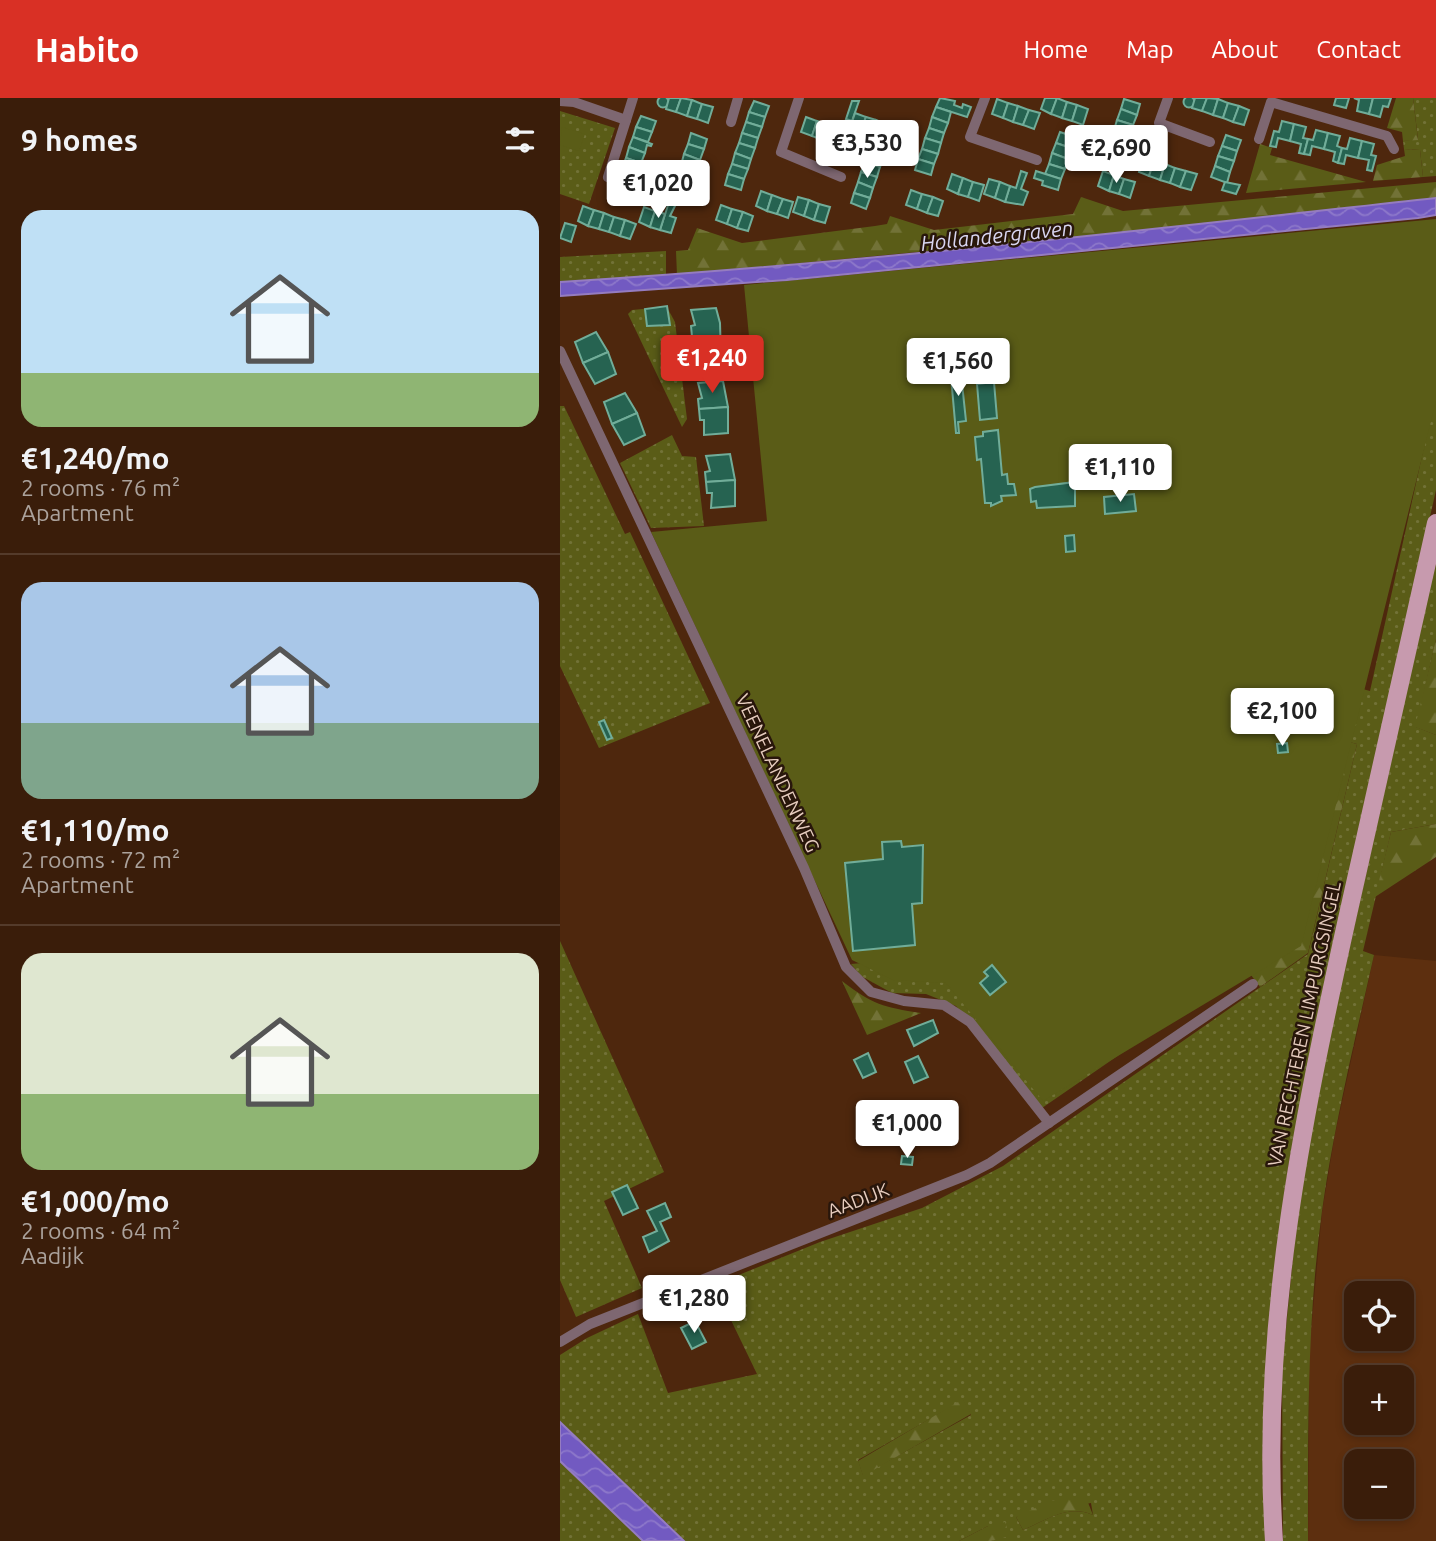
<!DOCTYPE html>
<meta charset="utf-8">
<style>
body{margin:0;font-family:Ubuntu,sans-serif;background:#412613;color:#f1f3f6;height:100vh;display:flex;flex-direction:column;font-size:26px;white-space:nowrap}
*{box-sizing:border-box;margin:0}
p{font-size:23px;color:#aba29c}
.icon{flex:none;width:38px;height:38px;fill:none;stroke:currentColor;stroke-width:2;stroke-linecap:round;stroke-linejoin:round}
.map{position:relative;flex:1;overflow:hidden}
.details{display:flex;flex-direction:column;background:#3a1d0a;width:560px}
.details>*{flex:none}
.controls{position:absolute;left:784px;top:1183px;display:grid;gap:14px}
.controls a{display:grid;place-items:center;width:70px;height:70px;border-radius:14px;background:#3a1d0a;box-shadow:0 4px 10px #0003,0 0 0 2px #543b2b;font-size:35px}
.price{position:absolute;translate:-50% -60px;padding:0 16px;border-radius:7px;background:#fff;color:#222;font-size:23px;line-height:46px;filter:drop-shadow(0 2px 4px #0008)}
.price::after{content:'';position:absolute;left:50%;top:42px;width:21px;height:16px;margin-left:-10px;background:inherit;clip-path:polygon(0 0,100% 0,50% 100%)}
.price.selected{background:#d93025;color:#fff}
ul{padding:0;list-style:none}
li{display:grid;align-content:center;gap:14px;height:371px;padding:0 21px}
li+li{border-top:2px solid #543b2b}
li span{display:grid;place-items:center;height:217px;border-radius:21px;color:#555}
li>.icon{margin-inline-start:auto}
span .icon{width:126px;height:126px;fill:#fffc;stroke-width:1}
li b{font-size:30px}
h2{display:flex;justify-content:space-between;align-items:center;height:84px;padding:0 21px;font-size:30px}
header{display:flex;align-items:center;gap:42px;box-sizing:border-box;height:98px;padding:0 35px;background:#d93025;color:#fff}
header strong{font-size:33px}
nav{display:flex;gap:38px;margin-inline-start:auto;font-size:24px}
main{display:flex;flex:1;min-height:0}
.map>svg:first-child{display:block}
.built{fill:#5d2f0f;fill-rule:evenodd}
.grass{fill:url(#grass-dots);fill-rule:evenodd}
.forest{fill:url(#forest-firs)}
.park{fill:#5a5c17}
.water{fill:url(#water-waves);stroke:#957cc0;stroke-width:2}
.building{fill:#266351;stroke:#71ad99;stroke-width:2}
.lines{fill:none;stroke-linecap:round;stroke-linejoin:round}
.street{stroke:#7e6771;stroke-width:10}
.primary{stroke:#c79aae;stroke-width:18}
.labels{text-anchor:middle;stroke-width:5;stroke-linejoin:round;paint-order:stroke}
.street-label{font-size:19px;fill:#e6ccbe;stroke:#28160b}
.water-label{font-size:21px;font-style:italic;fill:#d8d5f0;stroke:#28160b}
</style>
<header>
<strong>Habito</strong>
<nav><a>Home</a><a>Map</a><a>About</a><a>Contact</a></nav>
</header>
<main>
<section class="details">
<h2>9 homes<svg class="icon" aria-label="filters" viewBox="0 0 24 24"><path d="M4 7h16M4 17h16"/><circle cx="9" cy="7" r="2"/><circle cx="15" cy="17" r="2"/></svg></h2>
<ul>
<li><span style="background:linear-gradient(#bfe0f5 75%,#8fb573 0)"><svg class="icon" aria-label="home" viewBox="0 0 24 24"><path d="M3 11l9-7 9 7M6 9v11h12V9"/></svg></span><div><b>€1,240/mo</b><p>2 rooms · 76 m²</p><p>Apartment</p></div></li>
<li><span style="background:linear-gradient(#a9c7e8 65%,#7fa58c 0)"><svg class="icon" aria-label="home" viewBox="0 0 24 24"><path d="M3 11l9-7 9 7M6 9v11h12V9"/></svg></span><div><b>€1,110/mo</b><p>2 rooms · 72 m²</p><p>Apartment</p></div></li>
<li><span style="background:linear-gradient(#dfe7d0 65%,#8fb573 0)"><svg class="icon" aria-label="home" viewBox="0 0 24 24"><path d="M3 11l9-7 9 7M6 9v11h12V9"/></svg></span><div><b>€1,000/mo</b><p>2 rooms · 64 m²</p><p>Aadijk</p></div></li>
</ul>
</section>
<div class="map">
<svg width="876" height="1443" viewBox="0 0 876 1443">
<defs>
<pattern id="grass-dots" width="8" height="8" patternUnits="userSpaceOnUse" patternTransform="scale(1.75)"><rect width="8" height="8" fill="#5a5c17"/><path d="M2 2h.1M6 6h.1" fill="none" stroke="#727237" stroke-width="1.8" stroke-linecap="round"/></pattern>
<pattern id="forest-firs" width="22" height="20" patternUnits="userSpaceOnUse" patternTransform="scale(1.75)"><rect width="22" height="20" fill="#5a5c17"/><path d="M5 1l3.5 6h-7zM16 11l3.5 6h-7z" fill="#727237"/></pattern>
<pattern id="water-waves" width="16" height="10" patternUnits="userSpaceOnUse" patternTransform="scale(1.75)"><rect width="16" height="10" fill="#725ac1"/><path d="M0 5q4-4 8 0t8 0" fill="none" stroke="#8d78ca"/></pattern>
</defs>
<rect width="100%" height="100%" fill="#4e270d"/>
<!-- built -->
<path class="built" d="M814 857 876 863V1443H748L749 1255 762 1114 775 1036ZM796 1195H842V1241H796ZM796 1279H842V1325H796ZM796 1363H842V1409H796Z"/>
<!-- grass -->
<g class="grass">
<path d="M853 0H876V78L863 79 860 52 844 51 843 43 858 41Z"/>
<path d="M0 13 55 30 29 106 0 96Z"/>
<path d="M106 153V177L0 184V159Z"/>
<path d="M103 209 109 213 115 224 127 321 122 329 68 216 72 212Z"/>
<path d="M876 295V392L781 812 729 1064 721 1119 707 1443H431L436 1441 428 1428 399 1443H124L0 1324V1257L27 1240 78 1216 108 1295 197 1276 154 1187 260 1144 362 1110 443 1068 748 856 797 646 778 641 795 589 810 593ZM403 1302 411 1317 303 1377 298 1362ZM531 1405 533 1417C507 1406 487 1422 463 1432L456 1419Z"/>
<path d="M0 308H4L65 436 70 434 150 605 39 650 0 568Z"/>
<path d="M112 337 122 358 136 359 144 428 91 430 60 365Z"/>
<path d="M876 461V541L856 629 876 637V726L831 734 803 853 814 857C795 942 774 1027 762 1113 747 1223 748 1332 748 1443H723L722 1271 738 1108 765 960Z"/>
<path d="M0 843 104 1074 44 1103 82 1190 16 1219 0 1182Z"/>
<path d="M406 856 572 948 482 1010 396 908 366 896 332 895 301 878 291 866Z"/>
<path d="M0 1363 12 1374 83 1443H0Z"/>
</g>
<!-- forest -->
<g class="forest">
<path d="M836 0H853L858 42 843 43 842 34 827 30Z"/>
<path d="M700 46 712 50 710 57 806 84 686 95Z"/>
<path d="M844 51 860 52 863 79 813 83 817 67 845 58Z"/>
<path d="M876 84V100L565 134 117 177 116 153 128 152 137 130 182 145 315 128 327 126 330 118 374 132 513 116 521 99 563 113Z"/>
<path d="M876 541V637L855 629Z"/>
<path d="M778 641 797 646 748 855 700 889 685 869Z"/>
<path d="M876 726V759L815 799 831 734Z"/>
<path d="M282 883C313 907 323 909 361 915L307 937Z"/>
<path d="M403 1301 411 1316 303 1378 298 1363Z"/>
<path d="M525 1397 533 1417C508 1406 487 1422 463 1432L456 1419 490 1403Z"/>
<path d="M445 1424 450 1438 431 1443H399L428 1428Z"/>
</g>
<!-- park -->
<g class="park">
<path d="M2 29 25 36 19 53 0 47Z"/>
<path d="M876 121V303L741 848 483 1003 386 885 333 882 292 862 91 434 207 423 184 187Z"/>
</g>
<!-- water -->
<g class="water">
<path d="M876 100V117L858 120 227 182 0 198V184C293 166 584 132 876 100Z"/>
<path d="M0 1324 124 1443H83L0 1363Z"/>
</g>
<!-- building -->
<g class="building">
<circle cx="103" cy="4" r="5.5"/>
<circle cx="629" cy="4" r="5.5"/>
<path d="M109 0H121L116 14 106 11Z"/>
<path d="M121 0 132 2 127 18 116 14Z"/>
<path d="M380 0 395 3 394 7 402 10 403 6 411 9 407 19 376 9Z"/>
<path d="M485 0H497L491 16 481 11Z"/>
<path d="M497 0 507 4 502 20 491 16Z"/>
<path d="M635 0H647L642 13 632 10Z"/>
<path d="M647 0 658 1 653 17 642 13Z"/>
<path d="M776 0H789L786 10 774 7Z"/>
<path d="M813 0 809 16 797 13 799 2 794 0Z"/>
<path d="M813 0H831L828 9 823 8 820 19 809 16Z"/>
<path d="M437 1 448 5 443 20 432 16Z"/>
<path d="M564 1 580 6 577 17 561 11Z"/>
<path d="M658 1 668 5 663 20 653 17Z"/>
<path d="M132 2 142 6 137 21 127 18Z"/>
<path d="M194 3 209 8 205 19 189 14Z"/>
<path d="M292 3H299L292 23 286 21Z"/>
<path d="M507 4 517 7 512 23 502 20Z"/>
<path d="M448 5 458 8 453 24 443 20Z"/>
<path d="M668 5 679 8 673 24 663 20Z"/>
<path d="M142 6 153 9 148 25 137 21Z"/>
<path d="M517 7 528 11 523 27 512 23Z"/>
<path d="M458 8 469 12 463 27 453 24Z"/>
<path d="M679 8 689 12 684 27 673 24Z"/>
<path d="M376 9 391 14 388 25 372 19Z"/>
<path d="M561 11 577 17 573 27 557 22Z"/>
<path d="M469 12 480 15 474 31 463 27Z"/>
<path d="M189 14 205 19 202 29 186 24Z"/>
<path d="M295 15 306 19 300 34 290 30Z"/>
<path d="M81 18 96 23 92 34 76 29Z"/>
<path d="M246 19 257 23 252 38 241 34Z"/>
<path d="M306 19 316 22 311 38 300 34Z"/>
<path d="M372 19 388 25 384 35 369 30Z"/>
<path d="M316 22 326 26 321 41 314 38V49L308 47Z"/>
<path d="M557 22 573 27 570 37 554 32Z"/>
<path d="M257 23 267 26 262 42 252 38Z"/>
<path d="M722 23 734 26 730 43 718 40 716 49 710 48 714 33 719 34Z"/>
<path d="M186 24 202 29 198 40 182 35Z"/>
<path d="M267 26 278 30 273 45 262 42Z"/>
<path d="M326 26 337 29 332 45 321 41Z"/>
<path d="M734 26 746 29 743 40 748 41 744 56 739 55 741 46 730 43Z"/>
<path d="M76 29 92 34 88 44 73 39Z"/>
<path d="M278 30 289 33 286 40 293 42 290 53 273 45Z"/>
<path d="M369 30 384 35 381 45 365 40Z"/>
<path d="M554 32 570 37 566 48 550 43Z"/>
<path d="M756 32 768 35 764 51 752 48 750 57 744 56 748 41 753 42Z"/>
<path d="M500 34 515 39 511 50 496 45Z"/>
<path d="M131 35 147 41 144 51 128 46Z"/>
<path d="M182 35 198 40 195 50 179 45Z"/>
<path d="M768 35 780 38 777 48 782 50 778 65 773 63 775 54 764 51Z"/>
<path d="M666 37 681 42 677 53 662 48Z"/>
<path d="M73 39 92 46 91 48 87 47 85 55 69 49Z"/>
<path d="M365 40 381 45 378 56 362 51Z"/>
<path d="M790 40 802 43 798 60 786 57 784 66 778 65 782 50 787 51Z"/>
<path d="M336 41 341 43 336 57 330 54Z"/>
<path d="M550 43 566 48 563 59 547 53Z"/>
<path d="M802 43 814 46 811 57 816 58 812 73 807 72 809 62 798 60Z"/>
<path d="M179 45 195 50 191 61 175 55Z"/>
<path d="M496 45 511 50 508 61 492 55Z"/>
<path d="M128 46 144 51 140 62 124 56Z"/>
<path d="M662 48 677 53 674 63 658 58Z"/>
<path d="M69 49 85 55 81 65 66 60Z"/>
<path d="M362 51 378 56 374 66 358 61Z"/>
<path d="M309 53 324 58 320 69 305 64Z"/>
<path d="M175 55 191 61 188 71 172 66Z"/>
<path d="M492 55 508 61 505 71 489 66Z"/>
<path d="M124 56 140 62 137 72 121 67Z"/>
<path d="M658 58 674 63 670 74 655 68Z"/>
<path d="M584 59 594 63 589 78 579 74Z"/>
<path d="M66 60 81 65 78 76 62 70Z"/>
<path d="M358 61 374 66 371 77 355 72Z"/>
<path d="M594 63 605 66 600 82 589 78Z"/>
<path d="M305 64 320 69 317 79 301 74Z"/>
<path d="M172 66 188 71 184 81 168 76Z"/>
<path d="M489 66 505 71 501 81 485 76Z"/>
<path d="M605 66 615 70 610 85 600 82Z"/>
<path d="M121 67 137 72 133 83 117 77Z"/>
<path d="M655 68 670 74 667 85 651 79Z"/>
<path d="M615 70 626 73 620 89 610 85Z"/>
<path d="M461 73 467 75 461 91 468 94 463 107 445 104 450 88 456 90Z"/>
<path d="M476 73 501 81 498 92 482 87 483 83 474 80Z"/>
<path d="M543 73 554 77 549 93 538 88Z"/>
<path d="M626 73 637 76 631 92 620 89Z"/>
<path d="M301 74 317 79 313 90 298 84Z"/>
<path d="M168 76 184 81 181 92 165 87Z"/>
<path d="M392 76 403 80 398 96 387 91Z"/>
<path d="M117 77 133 83 130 93 110 86Z"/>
<path d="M554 77 564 81 559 96 549 93Z"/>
<path d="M403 80 413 84 408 99 398 96Z"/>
<path d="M429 81 440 84 435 100 424 96Z"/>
<path d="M564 81 575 84 570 100 559 96Z"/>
<path d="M298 84 313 90 310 100 294 95Z"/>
<path d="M413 84 424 87 419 103 408 99Z"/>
<path d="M440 84 450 88 445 104 435 100Z"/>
<path d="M665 84 680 87 676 96 662 92Z"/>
<path d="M114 88 130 93 125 103 110 98Z"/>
<path d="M351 92 362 96 357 111 346 107Z"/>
<path d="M201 93 212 97 207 113 196 108Z"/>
<path d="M294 95 310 100 306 111 291 105Z"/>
<path d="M362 96 373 99 367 115 357 111Z"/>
<path d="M212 97 223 101 217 116 207 113Z"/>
<path d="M238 99 249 102 244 118 233 114Z"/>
<path d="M373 99 383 103 378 118 367 115Z"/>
<path d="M110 101 117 104 110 118 116 120 111 135 100 132Z"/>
<path d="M223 101 233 104 228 120 217 116Z"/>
<path d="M249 102 259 106 254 122 244 118Z"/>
<path d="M259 106 270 109 265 125 254 122Z"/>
<path d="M161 107 172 111 167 126 156 122Z"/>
<path d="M23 108 34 112 28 128 18 123Z"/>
<path d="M84 109 95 113 90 129 79 124Z"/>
<path d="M172 111 183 114 177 130 167 126Z"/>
<path d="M34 112 44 115 39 131 28 128Z"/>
<path d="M95 113 105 116 100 132 90 129Z"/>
<path d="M183 114 193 118 188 133 177 130Z"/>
<path d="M44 115 54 119 49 134 39 131Z"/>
<path d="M54 119 65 122 60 138 49 134Z"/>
<path d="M65 122 76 126 70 141 60 138Z"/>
<path d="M5 125 16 128 11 144 0 140Z"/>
<path d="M107 208 110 227 87 228 85 211Z"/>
<path d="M156 210 160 225 161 262 136 264 137 249H133L131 228 135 227 131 212Z"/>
<path d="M36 234 48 254 23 265 15 244Z"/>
<path d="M48 254 56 276 35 286 23 265Z"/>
<path d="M393 266 394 277 401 276 406 323 398 324 399 335H396L390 267Z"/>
<path d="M163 283 168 309 139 311 138 301 142 300 138 285Z"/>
<path d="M434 284 437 320 420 322 417 286Z"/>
<path d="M65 295 77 315 52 326 44 304Z"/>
<path d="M168 309V335L144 337V322H140L139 311Z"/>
<path d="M77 315 85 337 64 347 52 326Z"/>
<path d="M438 332 442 377 447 376 448 386H454L456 397 441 398 442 403 431 408V405H425L421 361 417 362 415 339 423 338V334Z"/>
<path d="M170 356 175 382 146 384 145 374 150 373 146 358Z"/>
<path d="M175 382V408L151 410 152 395H147L146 384Z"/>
<path d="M515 384V408L477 410 476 403 471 404 470 391 475 389Z"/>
<path d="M574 396 576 413 545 416 544 399Z"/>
<path d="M514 437 515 453 506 454 505 438Z"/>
<path d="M44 622 52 640 47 642 39 624Z"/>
<path d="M727 645 728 654 718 655 717 646Z"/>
<path d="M341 743 342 749 363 747 362 805 352 806 355 847 293 853 285 765 323 761 322 744Z"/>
<path d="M432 867 446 884 430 897 420 885 428 878 424 874Z"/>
<path d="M373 922 378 935 354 948 347 932Z"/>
<path d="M308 955 316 974 303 980 294 962Z"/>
<path d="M358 958 368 979 354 985 345 964Z"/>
<path d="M342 1058 353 1059 352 1067 341 1066Z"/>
<path d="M67 1087 78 1110 63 1117 52 1094Z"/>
<path d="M105 1105 111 1119 100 1124 109 1143 89 1154 83 1139 97 1133 87 1113Z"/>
<path d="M135 1223 146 1244 132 1251 121 1230Z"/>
</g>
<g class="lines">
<!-- street -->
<g class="street">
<path d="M73 0 48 79 87 95"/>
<path d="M239 0 221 54 281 79"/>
<path d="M425 0 410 39 477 62"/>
<path d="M608 0 599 25 650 44"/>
<path d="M0 3 14 4 66 22"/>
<path d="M171 24 178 0"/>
<path d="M699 41 711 4 827 38 834 51"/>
<path d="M0 253 244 770 286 869 311 894 344 903 384 907 410 924 489 1025"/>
<path d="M0 1244 30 1226 407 1077 430 1065 693 886"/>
</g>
<!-- primary -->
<path class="primary" d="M714 1443C700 1229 741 1029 787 821 816 689 846 557 876 425"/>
</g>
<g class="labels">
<!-- street labels -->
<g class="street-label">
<text transform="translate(218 675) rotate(65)" y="7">VEENELANDENWEG</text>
<text transform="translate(744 926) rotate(-78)" y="7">VAN RECHTEREN LIMPURGSINGEL</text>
<text transform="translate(298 1102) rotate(-21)" y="7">AADIJK</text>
</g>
<!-- water labels -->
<g class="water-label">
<text transform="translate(437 138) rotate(-6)" y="7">Hollandergraven</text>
</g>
</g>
</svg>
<div class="controls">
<a><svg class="icon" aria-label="locate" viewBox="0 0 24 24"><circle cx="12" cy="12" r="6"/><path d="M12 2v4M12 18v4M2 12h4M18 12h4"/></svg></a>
<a>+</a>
<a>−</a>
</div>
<b class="price" style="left:307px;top:82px">€3,530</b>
<b class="price" style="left:556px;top:87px">€2,690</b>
<b class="price" style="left:98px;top:122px">€1,020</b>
<b class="price selected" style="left:152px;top:297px">€1,240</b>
<b class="price" style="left:398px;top:300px">€1,560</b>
<b class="price" style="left:560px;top:406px">€1,110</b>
<b class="price" style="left:722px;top:650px">€2,100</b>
<b class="price" style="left:347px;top:1062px">€1,000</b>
<b class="price" style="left:134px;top:1237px">€1,280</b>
</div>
</main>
